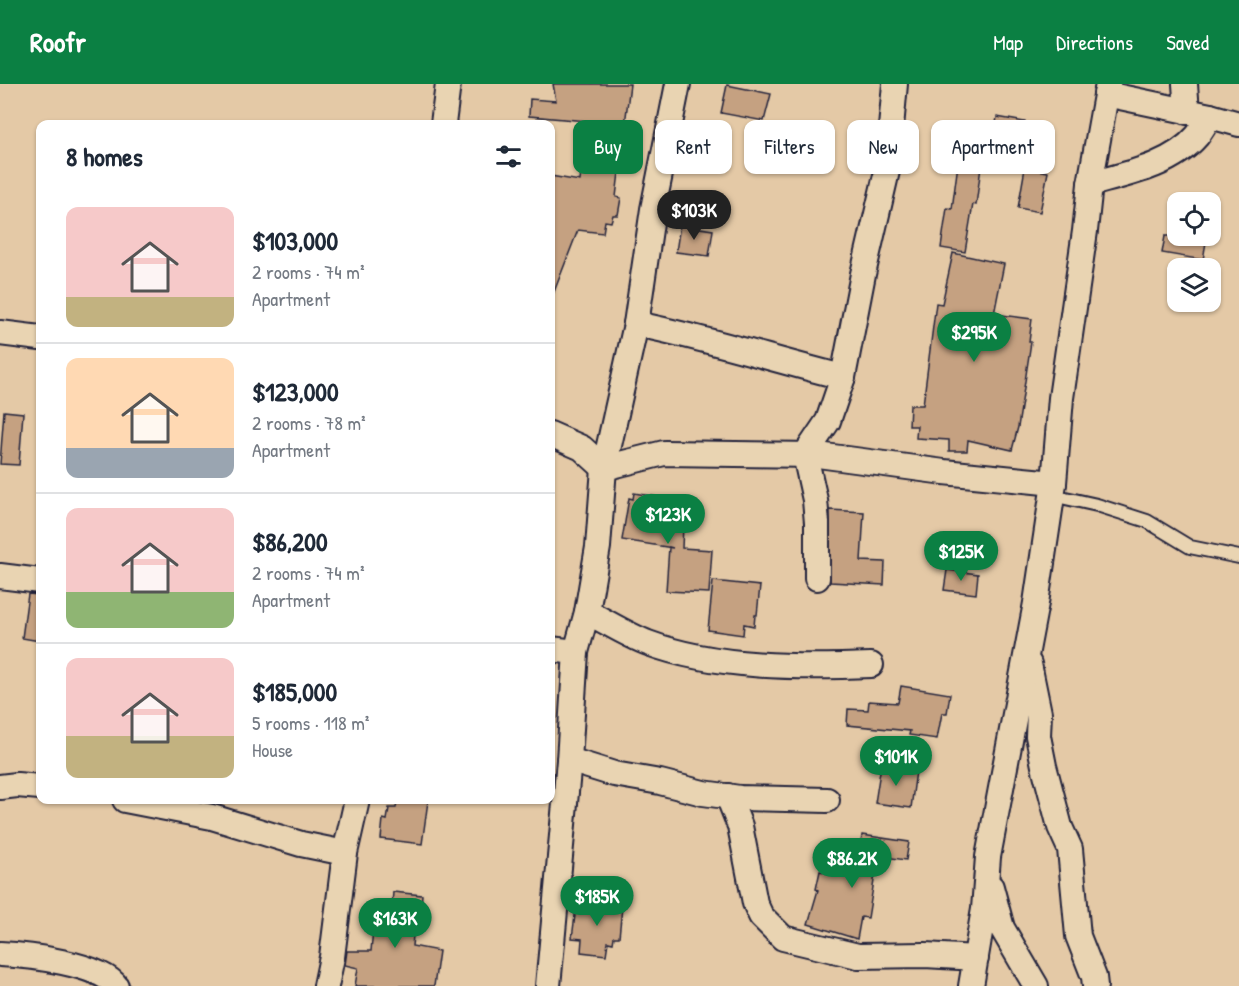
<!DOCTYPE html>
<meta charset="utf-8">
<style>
body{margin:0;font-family:"Patrick Hand",sans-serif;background:#f6f6f7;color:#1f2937;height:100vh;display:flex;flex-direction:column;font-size:22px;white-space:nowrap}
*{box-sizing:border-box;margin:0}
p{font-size:20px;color:#747a83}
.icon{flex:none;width:33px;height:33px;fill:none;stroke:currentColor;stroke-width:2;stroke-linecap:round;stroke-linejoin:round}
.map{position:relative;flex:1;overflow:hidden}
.details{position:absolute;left:36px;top:36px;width:519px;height:684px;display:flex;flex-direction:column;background:#fff;border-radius:12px;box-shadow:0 2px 4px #0004}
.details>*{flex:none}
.banner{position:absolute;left:573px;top:36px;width:570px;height:54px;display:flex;gap:12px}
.fabs{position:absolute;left:1167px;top:108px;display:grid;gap:12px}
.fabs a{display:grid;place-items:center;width:54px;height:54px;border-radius:12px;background:#fff;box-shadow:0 2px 4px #0004;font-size:30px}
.price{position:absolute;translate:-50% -51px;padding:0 14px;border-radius:21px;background:#0b8043;color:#fff;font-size:20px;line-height:39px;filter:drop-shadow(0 2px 3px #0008)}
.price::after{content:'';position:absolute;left:50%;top:36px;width:18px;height:14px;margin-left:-9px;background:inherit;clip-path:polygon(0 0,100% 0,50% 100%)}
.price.selected{background:#222;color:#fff}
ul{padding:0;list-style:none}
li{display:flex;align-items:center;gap:18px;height:150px;padding:0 30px}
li+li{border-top:2px solid #e0e1e3}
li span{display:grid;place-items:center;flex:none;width:168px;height:120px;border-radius:12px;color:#555}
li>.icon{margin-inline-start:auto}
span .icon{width:72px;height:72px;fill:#fffc;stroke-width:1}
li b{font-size:26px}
h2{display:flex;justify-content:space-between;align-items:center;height:72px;padding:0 30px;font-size:26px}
.chip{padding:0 21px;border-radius:12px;background:#fff;box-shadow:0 2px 4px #0004;font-size:21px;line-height:54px}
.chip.selected{background:#0b8043;color:#fff}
header{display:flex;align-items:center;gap:36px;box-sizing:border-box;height:84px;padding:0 30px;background:#0b8043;color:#fff}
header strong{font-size:28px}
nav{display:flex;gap:33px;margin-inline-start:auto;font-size:21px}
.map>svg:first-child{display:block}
.building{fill:#c5a181;stroke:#22223b;stroke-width:1.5}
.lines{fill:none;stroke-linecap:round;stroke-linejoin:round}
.service-casing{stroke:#22223b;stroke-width:16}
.minor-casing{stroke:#22223b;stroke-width:28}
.service{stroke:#e9d4b2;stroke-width:12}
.minor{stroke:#e9d4b2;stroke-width:24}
</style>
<header>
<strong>Roofr</strong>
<nav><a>Map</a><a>Directions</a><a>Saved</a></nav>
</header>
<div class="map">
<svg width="1239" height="902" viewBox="0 0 1239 902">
<rect width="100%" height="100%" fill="#e4c9a6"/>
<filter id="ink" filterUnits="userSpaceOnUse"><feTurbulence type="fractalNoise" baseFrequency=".0167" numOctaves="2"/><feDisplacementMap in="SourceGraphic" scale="12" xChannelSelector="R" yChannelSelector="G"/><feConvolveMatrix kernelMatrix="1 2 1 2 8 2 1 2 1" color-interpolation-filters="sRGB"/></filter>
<g filter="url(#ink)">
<!-- building -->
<g class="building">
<path d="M553 0H630L616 113 621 114 618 131H613L611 138 605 137 603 149 578 146 552 213H550V92L580 97 587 37 529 32 530 15 556 17Z"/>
<path d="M727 1 771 10 764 37 721 29Z"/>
<path d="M997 33 1025 38 1019 75 991 70Z"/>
<path d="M958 80 981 83 976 121 973 120 965 168 941 164 947 124 952 125Z"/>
<path d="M1025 84 1048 88 1040 128 1018 124Z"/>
<path d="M680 141 713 146 709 172 676 168Z"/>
<path d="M1165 152H1207L1203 176 1162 169Z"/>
<path d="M953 169 1004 180 994 230 1032 235 1029 258H1031L1018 343 1012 366 968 356 967 367H949V356L916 354 917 342H909L910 321H923L936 219 942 220Z"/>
<path d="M4 327 23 329 19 381 0 380Z"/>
<path d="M634 409 664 414 660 439 683 441 682 464 712 466 709 509 666 507 669 463 673 464 622 456 629 414 633 415Z"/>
<path d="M830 426 864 428 861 477 885 478 884 501 830 498Z"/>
<path d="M947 486 978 490 976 510 944 506Z"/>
<path d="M713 497 760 502 757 531H755L754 542 744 540 743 551 708 546Z"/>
<path d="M28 510 40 511V557L22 554Z"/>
<path d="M901 602 950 610 947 629H942L937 655 909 651 910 647 847 641 848 625 868 626 869 617 898 619Z"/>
<path d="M881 681 916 687 911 724 875 719Z"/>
<path d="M397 716 428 717 422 760 381 755 383 735 387 736 389 724H396Z"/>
<path d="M862 751 909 758 906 776 878 772 868 834 861 833 857 855 808 840 818 806 816 805 820 787 856 795Z"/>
<path d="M393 808 422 811 420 830H415L412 862 439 867 434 902H355L358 884 345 881 347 867H371L374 835 381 836 383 820 392 821Z"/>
<path d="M593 819 622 823 619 853H614L613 859 608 858 606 871 581 868 582 855 572 854 576 824H579L580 820 592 822Z"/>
</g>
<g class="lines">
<!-- service casing -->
<g class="service-casing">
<path id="service" d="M1052 411 1097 421 1147 437 1190 463 1239 473"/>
</g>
<!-- minor casing -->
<g class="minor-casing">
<g id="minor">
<path d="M1185 0 1187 28"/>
<path d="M1106 10 1210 32 1239 40"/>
<path d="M443 40 448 0"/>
<path d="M1090 100C1127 90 1171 82 1197 52 1202 46 1206 38 1210 32"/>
<path d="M636 240C707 254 774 276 843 293"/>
<path d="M0 249 40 254"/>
<path d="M550 350 582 364 604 384"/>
<path d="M604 384 664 369 818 371 944 388 1054 399"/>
<path d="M0 492 40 497"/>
<path d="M817 494V439L815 416 805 371 828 337 843 293 863 190 887 87 895 0"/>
<path d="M587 528C607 538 627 551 648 559 715 584 801 584 871 581"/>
<path d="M550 565 576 568"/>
<path d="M1029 580 1039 629 1038 652 1044 682 1060 743 1070 765 1078 852 1094 893 1095 902"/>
<path d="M569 676 614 690 660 698 703 709 740 714 827 716"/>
<path d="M0 703 17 701 40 703"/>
<path d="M728 712 740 742 755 819 761 832 783 854 858 872 925 871 976 874"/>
<path d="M125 716 212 733 301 760 345 769"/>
<path d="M991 803 1002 844 1036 902"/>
<path d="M0 870C27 871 101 880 116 902"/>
<path d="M326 902 332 873 345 769 357 716"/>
<path d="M548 902 569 676 576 568 587 528 598 463 604 384 636 240 653 125 678 0"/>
<path d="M971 902 984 825 988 773 1036 519 1054 399 1061 314 1085 147 1090 100 1108 0"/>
</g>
</g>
<!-- service -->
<use href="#service" class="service"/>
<!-- minor -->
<use href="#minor" class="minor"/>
</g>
</g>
</svg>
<div class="fabs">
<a><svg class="icon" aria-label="locate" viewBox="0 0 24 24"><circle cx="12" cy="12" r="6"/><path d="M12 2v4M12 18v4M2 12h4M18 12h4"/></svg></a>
<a><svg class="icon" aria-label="layers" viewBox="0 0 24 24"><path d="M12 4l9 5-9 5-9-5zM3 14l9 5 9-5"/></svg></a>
</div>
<b class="price selected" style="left:694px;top:157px">$103K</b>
<b class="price" style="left:974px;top:279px">$295K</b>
<b class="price" style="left:668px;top:461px">$123K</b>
<b class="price" style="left:961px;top:498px">$125K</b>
<b class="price" style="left:896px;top:703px">$101K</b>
<b class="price" style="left:852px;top:805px">$86.2K</b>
<b class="price" style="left:597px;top:843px">$185K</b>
<b class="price" style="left:395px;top:865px">$163K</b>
<div class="banner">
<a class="chip selected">Buy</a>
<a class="chip">Rent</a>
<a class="chip">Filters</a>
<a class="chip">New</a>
<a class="chip">Apartment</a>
</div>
<section class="details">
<h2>8 homes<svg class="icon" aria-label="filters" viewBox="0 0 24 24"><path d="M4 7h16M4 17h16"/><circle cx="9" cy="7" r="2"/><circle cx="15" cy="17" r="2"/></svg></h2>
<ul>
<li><span style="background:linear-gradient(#f6c9c9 75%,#c2b280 0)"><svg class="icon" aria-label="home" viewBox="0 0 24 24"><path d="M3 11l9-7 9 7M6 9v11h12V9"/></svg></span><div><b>$103,000</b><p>2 rooms · 74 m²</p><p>Apartment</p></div></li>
<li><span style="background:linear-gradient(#ffd9b3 75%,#9aa5b1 0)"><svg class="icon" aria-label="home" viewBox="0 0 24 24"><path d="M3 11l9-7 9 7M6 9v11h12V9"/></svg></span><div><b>$123,000</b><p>2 rooms · 78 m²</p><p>Apartment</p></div></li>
<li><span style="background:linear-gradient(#f6c9c9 70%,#8fb573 0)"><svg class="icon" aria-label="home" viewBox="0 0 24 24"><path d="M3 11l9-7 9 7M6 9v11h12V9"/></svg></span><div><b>$86,200</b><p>2 rooms · 74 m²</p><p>Apartment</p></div></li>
<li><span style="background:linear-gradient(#f6c9c9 65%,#c2b280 0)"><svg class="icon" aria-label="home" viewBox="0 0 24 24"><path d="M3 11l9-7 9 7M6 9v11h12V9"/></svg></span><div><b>$185,000</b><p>5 rooms · 118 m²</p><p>House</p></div></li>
</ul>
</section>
</div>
